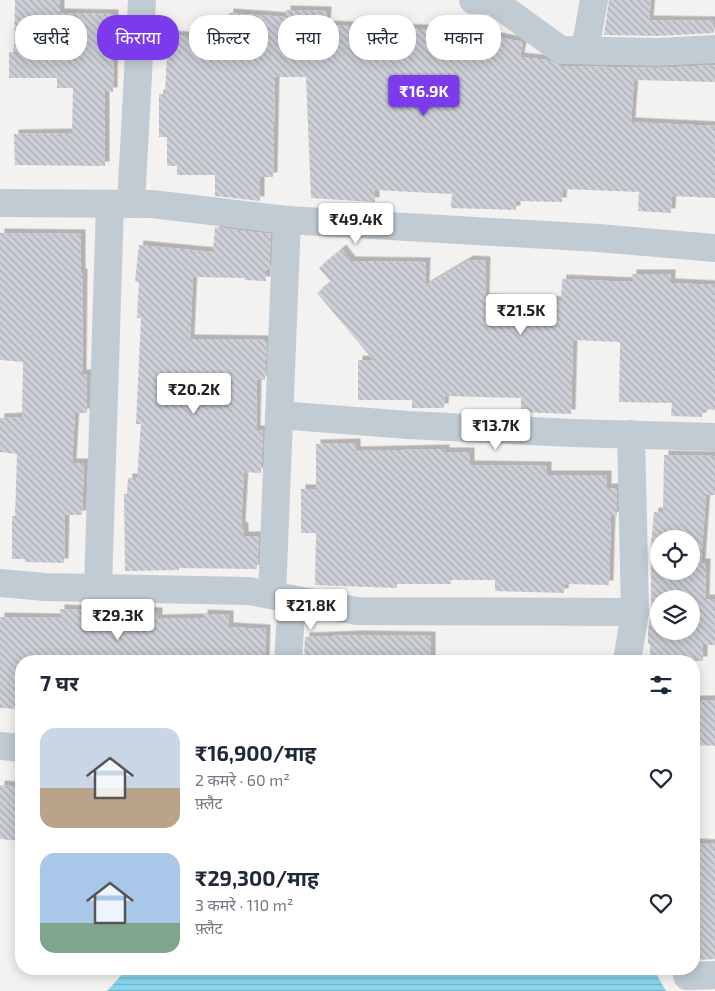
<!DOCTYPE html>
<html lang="hi">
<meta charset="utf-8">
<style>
body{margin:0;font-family:"Exo 2","Noto Sans Devanagari",sans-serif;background:#f2f2f3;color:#1f2937;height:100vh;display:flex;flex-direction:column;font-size:19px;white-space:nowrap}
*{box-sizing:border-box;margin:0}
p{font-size:16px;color:#747a83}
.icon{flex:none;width:28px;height:28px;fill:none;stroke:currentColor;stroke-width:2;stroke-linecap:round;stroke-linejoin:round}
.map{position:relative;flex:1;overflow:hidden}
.sheet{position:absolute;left:15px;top:655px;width:685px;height:320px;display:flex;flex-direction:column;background:#fff;border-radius:20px;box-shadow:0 2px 12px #0003}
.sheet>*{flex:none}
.banner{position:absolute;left:15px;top:15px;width:685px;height:45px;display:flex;gap:10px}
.tools{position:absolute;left:650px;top:530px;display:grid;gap:10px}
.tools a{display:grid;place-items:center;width:50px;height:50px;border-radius:50%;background:#fff;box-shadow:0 2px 12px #0003;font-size:25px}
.price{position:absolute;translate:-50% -42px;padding:0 11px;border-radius:5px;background:#fff;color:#222;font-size:16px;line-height:32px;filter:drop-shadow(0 1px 2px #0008)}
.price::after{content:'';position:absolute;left:50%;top:30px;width:15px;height:11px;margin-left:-8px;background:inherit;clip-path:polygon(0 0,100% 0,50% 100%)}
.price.selected{background:#7c3aed;color:#fff}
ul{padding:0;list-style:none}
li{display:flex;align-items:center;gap:15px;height:125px;padding:0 25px}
li span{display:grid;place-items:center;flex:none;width:140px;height:100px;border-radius:15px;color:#555}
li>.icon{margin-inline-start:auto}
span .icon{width:60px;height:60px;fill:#fffc;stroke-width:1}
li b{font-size:21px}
h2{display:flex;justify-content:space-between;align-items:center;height:60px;padding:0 25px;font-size:21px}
.tag{padding:0 18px;border-radius:20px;background:#fff;box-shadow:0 2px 12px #0003;font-size:18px;line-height:45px}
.tag.selected{background:#7c3aed;color:#fff}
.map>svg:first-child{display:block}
.water{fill:url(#water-rules)}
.building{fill:url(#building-back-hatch);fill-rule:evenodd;filter:url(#shadow)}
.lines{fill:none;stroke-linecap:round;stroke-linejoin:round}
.minor{stroke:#c1cbd3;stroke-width:28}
</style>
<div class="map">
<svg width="715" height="991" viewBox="0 0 715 991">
<defs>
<pattern id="water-rules" width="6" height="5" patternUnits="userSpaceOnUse" patternTransform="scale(1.25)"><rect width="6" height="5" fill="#8ad9f1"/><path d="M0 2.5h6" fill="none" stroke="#73b3c7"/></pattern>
<pattern id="building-back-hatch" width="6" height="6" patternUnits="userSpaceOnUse" patternTransform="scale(1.25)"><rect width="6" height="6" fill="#cdd0d6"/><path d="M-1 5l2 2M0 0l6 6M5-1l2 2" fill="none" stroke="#a8abb1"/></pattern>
<filter id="shadow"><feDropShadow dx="4.5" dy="-4.5" stdDeviation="0" flood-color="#0004"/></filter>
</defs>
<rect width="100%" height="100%" fill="#f4f1f1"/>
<!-- water -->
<path class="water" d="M127 969H650L655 972 666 991H107Z"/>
<!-- building -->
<g class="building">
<path d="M15 0H60V13L114 14 113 92H105V166L15 165 14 134 72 133 73 88H57V78H9V52H14Z"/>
<path d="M609 0H651L649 20 714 21V33L657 36 604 35Z"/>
<path d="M286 10 327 11 326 25 466 31 523 42 520 57 548 60 561 66 657 68 715 65V82L634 80 631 122 715 126V198L672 196 671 213 638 211 639 192 563 189 562 202 516 201V210L451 208 452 194 375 190V202L311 198 306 77H275L273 177H260V201L215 196V175H177V166H167V137H159V94H165L168 35 227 39 229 13 286 17Z"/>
<path d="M215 227 271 234 269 270H266V281L245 280V278L193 277 190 339 267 340 265 380H257L256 430H263L261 473 244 472 241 526 244 527V536H259L257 569 179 568V570L125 571 124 494H127L128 478H137L141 424H136L141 318H137L139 282 135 281 139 245 213 252Z"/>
<path d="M0 233 81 234V273H83L82 374H87V413H75L72 463H84L82 515H65L64 563 25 562V559H12V516H15L17 454 0 452V418L22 417 23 362 0 360Z"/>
<path d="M342 249 351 261 426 262 425 286 469 260 486 261 485 298 561 301 562 279 632 282V274H671V283L715 285V410L703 409 702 417 671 416 672 403 619 402 620 342 573 340 571 414 521 412V398L445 396 444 408H412V400H358V360L374 361 317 293 331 282 319 268Z"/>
<path d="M356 443V451L445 449V452H470V465L547 466V475H607V488H617V516H611L609 585 565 584 564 593 495 591V580H451V584H397V588L315 585 316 533H301V489H316V444Z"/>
<path d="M664 455 715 456V495H706L701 563H706L705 599H715V645H703V661H650V644H648V630L651 612V545L654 512 663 513ZM659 539H691V571H659ZM659 599H691V631H659Z"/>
<path d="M118 607 119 611 158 612V619L203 618V614L229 615V627L266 629 265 661H178V655L121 656V659L85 661H21V709L0 708V617L60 618V609L89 610 88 608Z"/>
<path d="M359 635 431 636V661H304L305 637Z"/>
<path d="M694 700H715V746L694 745Z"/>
<path d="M0 785 21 787V841L0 839Z"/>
<path d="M695 843 715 844V959L694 960Z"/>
</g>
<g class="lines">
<!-- minor -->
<g class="minor">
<path d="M473 0 493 1 561 50 657 52 715 49"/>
<path d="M585 50 594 0"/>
<path d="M0 203 152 204 287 220 598 238 715 248"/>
<path d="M131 204 142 0"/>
<path d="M279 415 408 425 572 433 715 437"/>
<path d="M0 583 45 587 249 591 357 611 635 612"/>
<path d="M98 587 110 204"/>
<path d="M272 595 287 220"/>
<path d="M288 661 292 599"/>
<path d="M627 661 635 612 631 434"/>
<path d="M0 746 21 748"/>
<path d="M687 976 715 975"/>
</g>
</g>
</svg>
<div class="tools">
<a><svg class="icon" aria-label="locate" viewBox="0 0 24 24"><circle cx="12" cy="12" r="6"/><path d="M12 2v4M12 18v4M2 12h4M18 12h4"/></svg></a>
<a><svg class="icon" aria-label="layers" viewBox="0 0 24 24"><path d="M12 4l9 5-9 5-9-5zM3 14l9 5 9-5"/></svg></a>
</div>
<b class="price selected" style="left:424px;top:117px">₹16.9K</b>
<b class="price" style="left:356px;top:245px">₹49.4K</b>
<b class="price" style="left:521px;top:336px">₹21.5K</b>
<b class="price" style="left:194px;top:415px">₹20.2K</b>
<b class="price" style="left:496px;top:451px">₹13.7K</b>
<b class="price" style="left:311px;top:631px">₹21.8K</b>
<b class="price" style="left:118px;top:641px">₹29.3K</b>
<div class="banner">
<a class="tag">खरीदें</a>
<a class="tag selected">किराया</a>
<a class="tag">फ़िल्टर</a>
<a class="tag">नया</a>
<a class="tag">फ़्लैट</a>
<a class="tag">मकान</a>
</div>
<section class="sheet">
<h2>7 घर<svg class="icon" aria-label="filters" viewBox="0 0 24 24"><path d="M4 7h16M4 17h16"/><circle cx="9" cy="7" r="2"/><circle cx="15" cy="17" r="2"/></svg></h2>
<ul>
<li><span style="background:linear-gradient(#c9d6e8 60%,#b9a48a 0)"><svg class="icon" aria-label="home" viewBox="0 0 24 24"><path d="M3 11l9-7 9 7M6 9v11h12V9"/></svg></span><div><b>₹16,900/माह</b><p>2 कमरे · 60 m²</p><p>फ़्लैट</p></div><svg class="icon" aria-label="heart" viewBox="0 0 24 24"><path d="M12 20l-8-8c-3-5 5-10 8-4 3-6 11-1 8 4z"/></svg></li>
<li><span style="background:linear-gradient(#a9c7e8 70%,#7fa58c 0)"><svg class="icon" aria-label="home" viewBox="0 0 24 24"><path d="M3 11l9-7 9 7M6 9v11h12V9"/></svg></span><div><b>₹29,300/माह</b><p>3 कमरे · 110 m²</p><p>फ़्लैट</p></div><svg class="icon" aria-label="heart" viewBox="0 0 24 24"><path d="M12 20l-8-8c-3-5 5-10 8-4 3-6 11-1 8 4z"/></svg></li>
</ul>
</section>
</div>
